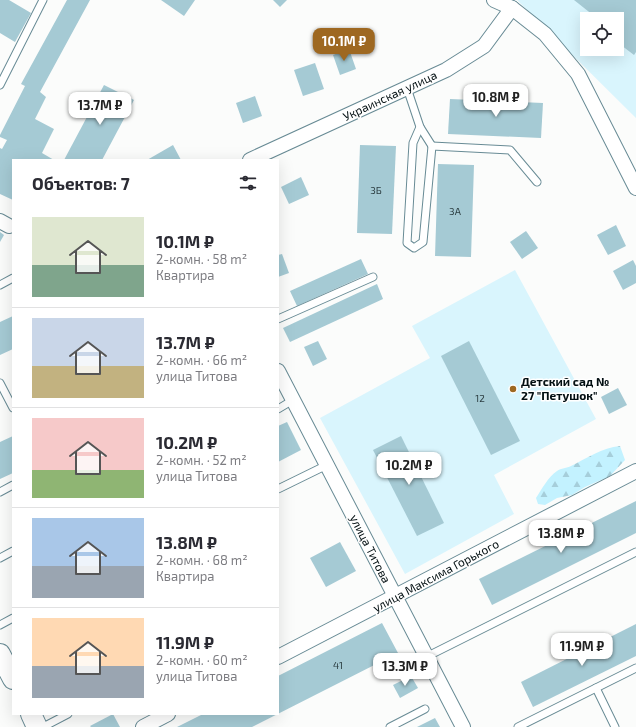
<!DOCTYPE html>
<html lang="ru">
<meta charset="utf-8">
<style>
body{margin:0;font-family:"Exo 2",sans-serif;background:#f7f7f7;color:#2b2b33;height:100vh;display:flex;flex-direction:column;font-size:15px;white-space:nowrap}
*{box-sizing:border-box;margin:0}
p{font-size:13px;color:#7c7c81}
.icon{flex:none;width:22px;height:22px;fill:none;stroke:currentColor;stroke-width:2;stroke-linecap:round;stroke-linejoin:round}
.map{position:relative;flex:1;overflow:hidden}
.details{position:absolute;left:12px;top:159px;width:267px;height:556px;display:flex;flex-direction:column;background:#fff;border-radius:0px;box-shadow:0 4px 16px #0002}
.details>*{flex:none}
.controls{position:absolute;left:580px;top:12px;display:grid;gap:8px}
.controls a{display:grid;place-items:center;width:44px;height:44px;border-radius:0px;background:#fff;box-shadow:0 4px 16px #0002;font-size:20px}
.price{position:absolute;translate:-50% -34px;padding:0 9px;border-radius:8px;background:#fff;color:#222;font-size:13px;line-height:26px;filter:drop-shadow(0 1px 2px #0008)}
.price::after{content:'';position:absolute;left:50%;top:24px;width:12px;height:9px;margin-left:-6px;background:inherit;clip-path:polygon(0 0,100% 0,50% 100%)}
.price.active{background:#9e6821;color:#fff}
ul{padding:0;list-style:none}
li{display:flex;align-items:center;gap:12px;height:100px;padding:0 20px}
li+li{border-top:1px solid #e1e1e2}
li span{display:grid;place-items:center;flex:none;width:112px;height:80px;border-radius:0px;color:#555}
li>.icon{margin-inline-start:auto}
span .icon{width:48px;height:48px;fill:#fffc;stroke-width:1}
li b{font-size:17px}
h2{display:flex;justify-content:space-between;align-items:center;height:48px;padding:0 20px;font-size:17px}
.map>svg:first-child{display:block}
.built{fill:#d9f5fd;fill-rule:evenodd}
.forest{fill:url(#forest-firs)}
.building{fill:#a5cad4}
.lines{fill:none;stroke-linecap:round;stroke-linejoin:round}
.lane-casing{stroke:#688b95;stroke-width:9}
.street-casing{stroke:#688b95;stroke-width:16}
.secondary-casing{stroke:#688b95;stroke-width:22}
.lane{stroke:#fff;stroke-width:7}
.street{stroke:#fff;stroke-width:14}
.secondary{stroke:#fff;stroke-width:20}
.poi-dot{fill:#9e6821;stroke:#fff;stroke-width:1.5}
.labels{text-anchor:middle;stroke-width:3;stroke-linejoin:round;paint-order:stroke}
.number-label{font-size:10px;fill:#2c3e42}
.street-label{font-size:12px;fill:#030f12;stroke:#fff}
.poi-label{font-size:12px;font-weight:bold;fill:#030f12;stroke:#fff;text-anchor:start}
</style>
<div class="map">
<svg width="636" height="727" viewBox="0 0 636 727">
<defs>
<pattern id="forest-firs" width="22" height="20" patternUnits="userSpaceOnUse"><rect width="22" height="20" fill="#c3f2ff"/><path d="M5 1l3.5 6h-7zM16 11l3.5 6h-7z" fill="#a6ceda"/></pattern>
</defs>
<rect width="100%" height="100%" fill="#fbfcfb"/>
<!-- built -->
<g class="built">
<path d="M517 0H636V118ZM587 19H617V49H587Z"/>
<path d="M515 270 596 419 494 475 514 514 405 574 320 418 430 358 412 326Z"/>
</g>
<!-- forest -->
<path class="forest" d="M620 446 625 460 610 476 585 487 572 495 557 498 545 505 538 504 536 498C542 489 548 477 557 471 561 468 567 468 571 466 587 458 602 448 620 446Z"/>
<!-- building -->
<g class="building">
<path d="M0 0H9L31 13 15 42 0 33Z"/>
<path d="M67 0H90L40 92 46 97 35 119 54 129 42 153 54 160H13V200L0 194V148L2 149 7 140 0 137V135L25 86 21 84Z"/>
<path d="M161 0H195L184 16Z"/>
<path d="M273 0H287L280 7Z"/>
<path d="M574 0H636V52L634 55 617 42V19H598Z"/>
<path d="M349 49 356 69 340 75 333 55Z"/>
<path d="M315 63 324 89 303 96 294 70Z"/>
<path d="M104 85 134 100 102 160H64Z"/>
<path d="M255 96 262 116 243 123 236 103Z"/>
<path d="M450 99 543 103 541 138 448 134Z"/>
<path d="M173 145 181 160H147Z"/>
<path d="M360 145 396 146 392 234 357 233Z"/>
<path d="M438 164 474 165 471 257 435 256Z"/>
<path d="M301 177 309 195 289 204 281 187Z"/>
<path d="M616 225 626 246 608 255 597 235Z"/>
<path d="M526 231 538 248 522 259 510 242Z"/>
<path d="M0 232 4 235 0 242Z"/>
<path d="M282 254 289 273 278 277V255Z"/>
<path d="M361 259 368 274 297 306 290 291Z"/>
<path d="M633 260 636 266V283L623 290 613 271Z"/>
<path d="M377 284 383 299 290 342 283 328Z"/>
<path d="M13 316V349L0 355V322Z"/>
<path d="M318 341 327 359 313 366 304 347Z"/>
<path d="M469 341 520 441 491 455 441 356Z"/>
<path d="M618 388 627 405 609 414 601 397Z"/>
<path d="M287 422 301 450 278 462V426Z"/>
<path d="M13 436V473L0 479V442Z"/>
<path d="M401 436 444 523 417 536 373 450Z"/>
<path d="M636 501V533L492 605 479 579Z"/>
<path d="M340 542 356 571 326 587 310 558Z"/>
<path d="M382 623 398 653 252 727H177L203 714H278V676Z"/>
<path d="M636 624V656L533 707 521 682Z"/>
<path d="M411 676 418 688 400 698 393 685Z"/>
<path d="M113 714 120 727H91L90 726Z"/>
<path d="M435 718 440 727H417Z"/>
</g>
<g class="lines">
<!-- lane casing -->
<g class="lane-casing">
<g id="lane">
<path d="M0 85 43 0"/>
<path d="M407 88 420 127 413 143 407 243 414 248 423 242 432 146 510 150 537 182"/>
<path d="M420 127 432 146"/>
<path d="M0 285 13 278"/>
<path d="M278 319 373 277"/>
<path d="M0 383 13 408"/>
<path d="M278 409 293 400"/>
<path d="M278 489 327 465"/>
<path d="M0 492 13 485"/>
<path d="M0 558 13 551"/>
<path d="M0 625 13 618"/>
<path d="M426 657 636 552"/>
<path d="M596 688 615 727"/>
<path d="M43 727 68 714"/>
<path d="M390 727 425 709"/>
<path d="M518 727 636 668"/>
</g>
</g>
<!-- street casing -->
<g class="street-casing">
<g id="street">
<path d="M494 0 512 8 545 34 578 74 636 188"/>
<path d="M250 160 446 70 484 46 512 8"/>
<path d="M0 221 9 226"/>
<path d="M278 371 463 727"/>
<path d="M278 657 636 471"/>
<path d="M143 727 168 714"/>
</g>
</g>
<!-- secondary casing -->
<g class="secondary-casing">
<g id="secondary">
<path d="M0 654 13 679"/>
<path d="M31 714 37 727"/>
</g>
</g>
<!-- lane -->
<use href="#lane" class="lane"/>
<!-- street -->
<use href="#street" class="street"/>
<!-- secondary -->
<use href="#secondary" class="secondary"/>
</g>
<!-- markers -->
<circle class="poi-dot" cx="513" cy="389" r="4"/>
<g class="labels">
<!-- number labels -->
<g class="number-label">
<text x="376" y="194">3Б</text>
<text x="455" y="215">3А</text>
<text x="480" y="402">12</text>
<text x="338" y="669">41</text>
</g>
<!-- street labels -->
<g class="street-label">
<text transform="translate(390 96) rotate(-25)" y="4">Украинская улица</text>
<text transform="translate(370 549) rotate(63)" y="4">улица Титова</text>
<text transform="translate(436 576) rotate(-28)" y="4">улица Максима Горького</text>
</g>
<!-- poi labels -->
<g class="poi-label">
<text x="521" y="386">Детский сад №<tspan x="521" dy="14">27 "Петушок"</tspan></text>
</g>
</g>
</svg>
<div class="controls">
<a><svg class="icon" aria-label="locate" viewBox="0 0 24 24"><circle cx="12" cy="12" r="6"/><path d="M12 2v4M12 18v4M2 12h4M18 12h4"/></svg></a>
</div>
<b class="price active" style="left:344px;top:62px">10.1M ₽</b>
<b class="price" style="left:496px;top:118px">10.8M ₽</b>
<b class="price" style="left:100px;top:126px">13.7M ₽</b>
<b class="price" style="left:409px;top:486px">10.2M ₽</b>
<b class="price" style="left:561px;top:554px">13.8M ₽</b>
<b class="price" style="left:582px;top:667px">11.9M ₽</b>
<b class="price" style="left:405px;top:687px">13.3M ₽</b>
<section class="details">
<h2>Объектов: 7<svg class="icon" aria-label="filters" viewBox="0 0 24 24"><path d="M4 7h16M4 17h16"/><circle cx="9" cy="7" r="2"/><circle cx="15" cy="17" r="2"/></svg></h2>
<ul>
<li><span style="background:linear-gradient(#dfe7d0 60%,#7fa58c 0)"><svg class="icon" aria-label="home" viewBox="0 0 24 24"><path d="M3 11l9-7 9 7M6 9v11h12V9"/></svg></span><div><b>10.1M ₽</b><p>2-комн. · 58 m²</p><p>Квартира</p></div></li>
<li><span style="background:linear-gradient(#c9d6e8 60%,#c2b280 0)"><svg class="icon" aria-label="home" viewBox="0 0 24 24"><path d="M3 11l9-7 9 7M6 9v11h12V9"/></svg></span><div><b>13.7M ₽</b><p>2-комн. · 66 m²</p><p>улица Титова</p></div></li>
<li><span style="background:linear-gradient(#f6c9c9 65%,#8fb573 0)"><svg class="icon" aria-label="home" viewBox="0 0 24 24"><path d="M3 11l9-7 9 7M6 9v11h12V9"/></svg></span><div><b>10.2M ₽</b><p>2-комн. · 52 m²</p><p>улица Титова</p></div></li>
<li><span style="background:linear-gradient(#a9c7e8 60%,#9aa5b1 0)"><svg class="icon" aria-label="home" viewBox="0 0 24 24"><path d="M3 11l9-7 9 7M6 9v11h12V9"/></svg></span><div><b>13.8M ₽</b><p>2-комн. · 68 m²</p><p>Квартира</p></div></li>
<li><span style="background:linear-gradient(#ffd9b3 60%,#9aa5b1 0)"><svg class="icon" aria-label="home" viewBox="0 0 24 24"><path d="M3 11l9-7 9 7M6 9v11h12V9"/></svg></span><div><b>11.9M ₽</b><p>2-комн. · 60 m²</p><p>улица Титова</p></div></li>
</ul>
</section>
</div>
